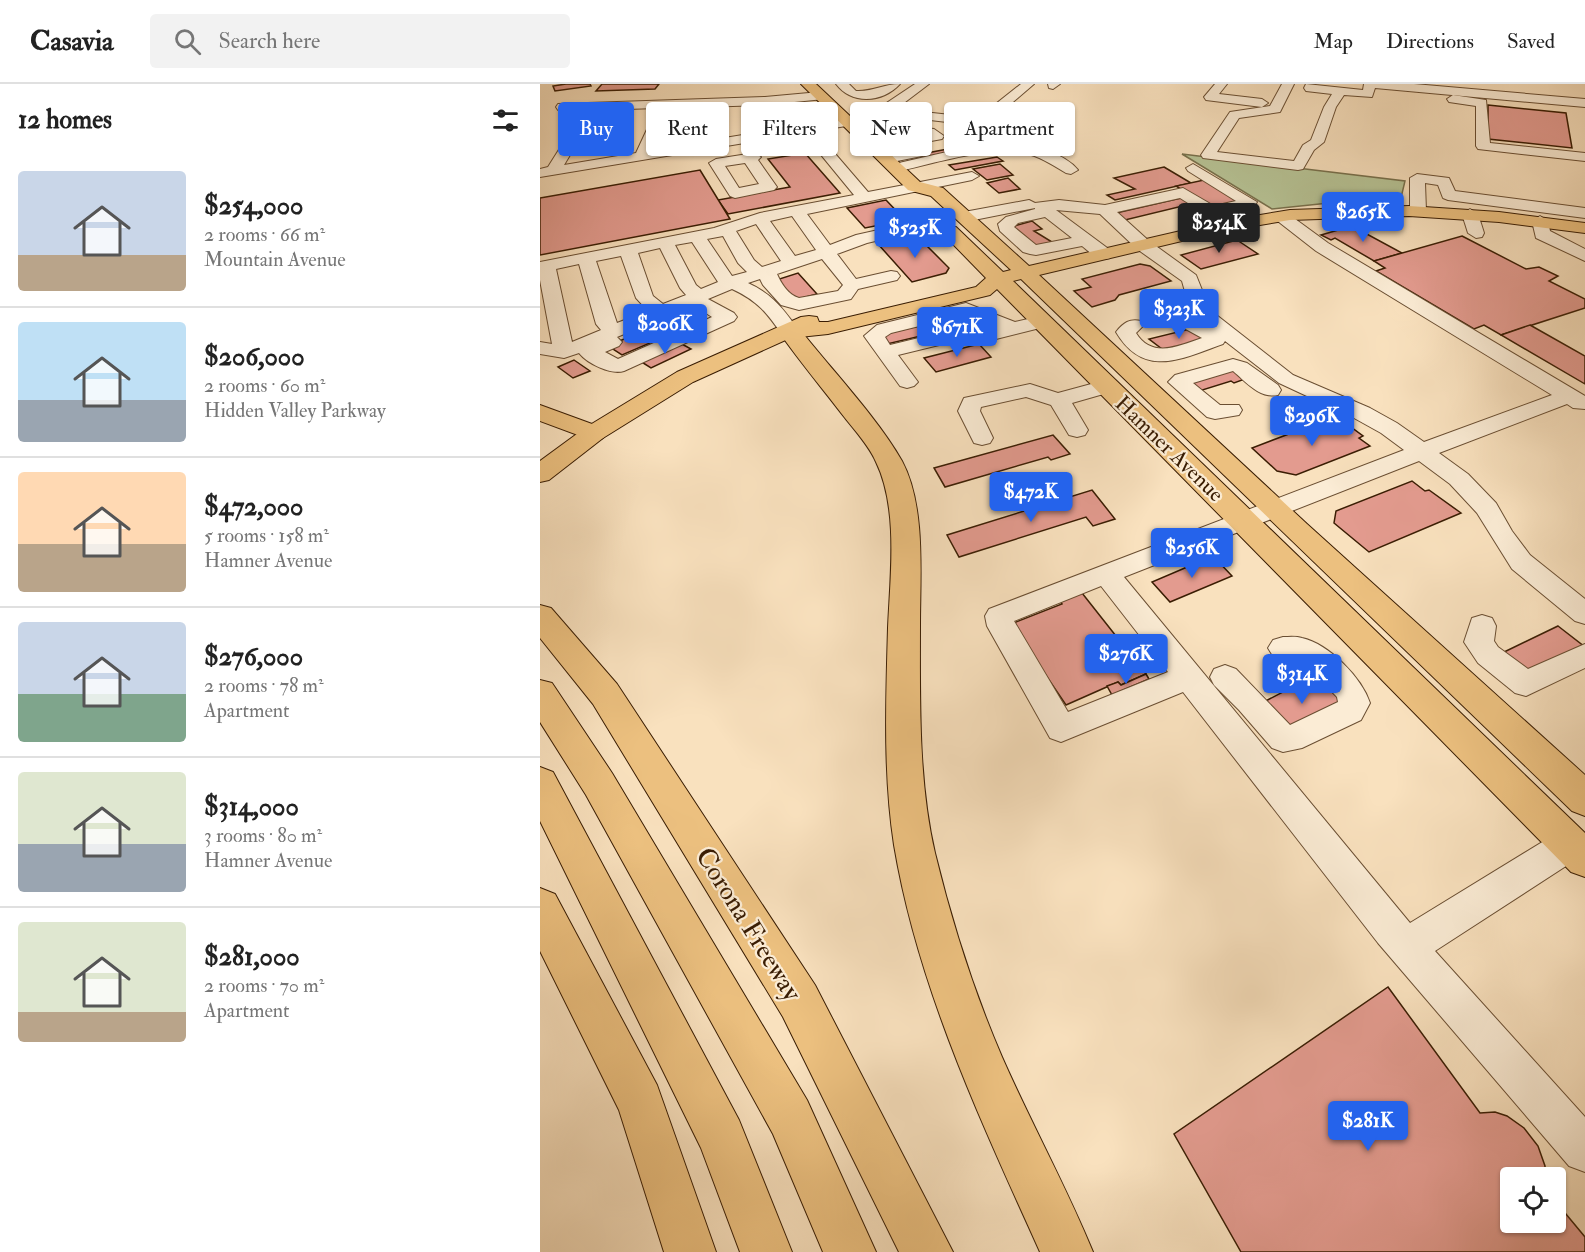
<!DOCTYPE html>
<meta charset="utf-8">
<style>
body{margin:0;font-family:"IM FELL Double Pica",serif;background:#f2f2f2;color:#222;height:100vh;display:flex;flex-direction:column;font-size:22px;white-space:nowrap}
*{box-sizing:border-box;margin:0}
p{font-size:20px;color:#767676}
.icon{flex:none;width:33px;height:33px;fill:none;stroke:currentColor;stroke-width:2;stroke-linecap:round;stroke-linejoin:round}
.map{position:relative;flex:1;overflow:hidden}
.details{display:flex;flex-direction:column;background:#fff;width:540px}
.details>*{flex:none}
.hud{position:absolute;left:18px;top:18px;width:570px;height:54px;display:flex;gap:12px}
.tools{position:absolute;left:960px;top:1083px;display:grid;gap:12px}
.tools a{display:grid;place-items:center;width:66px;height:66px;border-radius:6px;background:#fff;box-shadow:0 2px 4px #0004;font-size:30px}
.price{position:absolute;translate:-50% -51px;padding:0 14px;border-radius:6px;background:#2563eb;color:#fff;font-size:20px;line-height:39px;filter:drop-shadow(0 2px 3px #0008)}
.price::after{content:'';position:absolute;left:50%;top:36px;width:18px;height:14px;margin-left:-9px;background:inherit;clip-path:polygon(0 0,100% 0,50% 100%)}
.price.current{background:#222;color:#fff}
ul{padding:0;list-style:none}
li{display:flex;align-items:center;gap:18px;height:150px;padding:0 18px}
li+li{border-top:2px solid #e0e0e0}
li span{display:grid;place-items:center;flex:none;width:168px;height:120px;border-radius:6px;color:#555}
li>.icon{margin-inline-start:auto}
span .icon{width:72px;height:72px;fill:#fffc;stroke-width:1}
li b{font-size:26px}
h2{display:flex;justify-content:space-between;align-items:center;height:72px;padding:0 18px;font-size:26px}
.pill{padding:0 21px;border-radius:6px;background:#fff;box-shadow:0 2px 4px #0004;font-size:21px;line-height:54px}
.pill.current{background:#2563eb;color:#fff}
header{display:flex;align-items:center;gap:36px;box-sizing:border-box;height:84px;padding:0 30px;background:#fff;border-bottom:2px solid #e0e0e0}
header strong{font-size:28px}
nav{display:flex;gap:33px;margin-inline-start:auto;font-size:21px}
.search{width:420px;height:54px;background:#f2f2f2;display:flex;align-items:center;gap:15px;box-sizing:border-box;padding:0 21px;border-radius:6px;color:#767676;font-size:22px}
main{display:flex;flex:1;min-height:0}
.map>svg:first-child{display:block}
.green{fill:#b7c496;stroke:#78704c;stroke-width:1.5}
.building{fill:#e39b8f;stroke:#3a1d03;stroke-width:1.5}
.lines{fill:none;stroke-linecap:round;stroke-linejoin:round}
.minor-casing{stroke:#6a4e32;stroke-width:2}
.major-casing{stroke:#3a1d03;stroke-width:2}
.highway-casing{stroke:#3a1d03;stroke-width:2}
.minor{fill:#fbecd5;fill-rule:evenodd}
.major{fill:#ecc07f;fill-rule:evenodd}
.highway{fill:#ecc07f;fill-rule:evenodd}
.labels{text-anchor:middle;stroke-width:4.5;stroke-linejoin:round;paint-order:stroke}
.street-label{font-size:22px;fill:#3a1d03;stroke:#fbecd5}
.near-street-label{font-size:27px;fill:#3a1d03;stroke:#fbecd5}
</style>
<header>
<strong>Casavia</strong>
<div class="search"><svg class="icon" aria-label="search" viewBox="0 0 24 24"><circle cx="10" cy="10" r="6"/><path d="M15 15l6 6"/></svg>Search here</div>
<nav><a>Map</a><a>Directions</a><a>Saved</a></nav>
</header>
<main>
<section class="details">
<h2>12 homes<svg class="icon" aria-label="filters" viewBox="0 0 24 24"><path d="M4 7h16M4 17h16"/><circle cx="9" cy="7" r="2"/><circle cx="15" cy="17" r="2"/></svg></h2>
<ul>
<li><span style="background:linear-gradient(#c9d6e8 70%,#b9a48a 0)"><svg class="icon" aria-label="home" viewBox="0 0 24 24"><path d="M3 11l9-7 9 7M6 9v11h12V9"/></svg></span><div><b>$254,000</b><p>2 rooms · 66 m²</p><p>Mountain Avenue</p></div></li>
<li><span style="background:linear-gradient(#bfe0f5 65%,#9aa5b1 0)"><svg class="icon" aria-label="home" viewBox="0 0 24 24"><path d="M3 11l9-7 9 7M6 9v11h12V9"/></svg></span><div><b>$206,000</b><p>2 rooms · 60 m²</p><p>Hidden Valley Parkway</p></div></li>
<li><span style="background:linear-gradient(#ffd9b3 60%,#b9a48a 0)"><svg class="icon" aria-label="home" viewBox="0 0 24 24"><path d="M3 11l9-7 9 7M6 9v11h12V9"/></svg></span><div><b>$472,000</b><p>5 rooms · 158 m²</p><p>Hamner Avenue</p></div></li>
<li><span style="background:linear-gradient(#c9d6e8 60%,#7fa58c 0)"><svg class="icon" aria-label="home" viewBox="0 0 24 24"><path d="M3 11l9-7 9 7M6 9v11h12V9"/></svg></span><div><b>$276,000</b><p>2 rooms · 78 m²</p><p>Apartment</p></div></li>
<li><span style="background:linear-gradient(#dfe7d0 60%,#9aa5b1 0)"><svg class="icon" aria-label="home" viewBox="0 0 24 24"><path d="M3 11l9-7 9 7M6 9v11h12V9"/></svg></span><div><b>$314,000</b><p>3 rooms · 80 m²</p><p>Hamner Avenue</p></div></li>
<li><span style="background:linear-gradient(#dfe7d0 75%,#b9a48a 0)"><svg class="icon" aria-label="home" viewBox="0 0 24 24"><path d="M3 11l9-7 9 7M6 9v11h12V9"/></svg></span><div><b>$281,000</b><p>2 rooms · 70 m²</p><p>Apartment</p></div></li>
</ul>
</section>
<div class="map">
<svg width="1045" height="1168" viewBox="0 0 1045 1168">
<rect width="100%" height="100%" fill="#f9e1be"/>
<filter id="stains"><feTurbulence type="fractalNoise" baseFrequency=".00333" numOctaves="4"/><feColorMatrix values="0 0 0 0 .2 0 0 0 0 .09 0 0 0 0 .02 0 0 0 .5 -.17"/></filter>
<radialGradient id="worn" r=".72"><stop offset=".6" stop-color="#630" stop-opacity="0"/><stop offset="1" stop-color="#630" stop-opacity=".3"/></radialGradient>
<!-- green -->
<path class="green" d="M642 70 865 97 860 118 789 119 732 125Z"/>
<!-- building -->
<g class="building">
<path d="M26 0H50L51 2 15 7 13 2Z"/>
<path d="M62 0H119L115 5 56 7Z"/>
<path d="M948 21 1026 29 1032 64 948 55Z"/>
<path d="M439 59 444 64 392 73 387 69Z"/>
<path d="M265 69 300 109 188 130 178 116 250 103 228 75Z"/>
<path d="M457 73 463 77 415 86 409 81Z"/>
<path d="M460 80 473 91 447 96 433 85Z"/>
<path d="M624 83 651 99 575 116 567 111 595 105 574 94Z"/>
<path d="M160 86 190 135 0 171V114Z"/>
<path d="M468 94 480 105 459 109 447 99Z"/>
<path d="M664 96 703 119 674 126 636 102Z"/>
<path d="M641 114 651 120 585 136 576 129Z"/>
<path d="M346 116 365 136 325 144 307 124Z"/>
<path d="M492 137 502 145 494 147 512 158 493 163 467 144Z"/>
<path d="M812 142 862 169 834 177 795 154 791 156 781 151Z"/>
<path d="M377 152 409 184 406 189 372 198 338 160Z"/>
<path d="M922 152 986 185 999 183 1018 192 1009 197 1045 215V224L961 251 944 241 934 245 836 187 845 184 834 177Z"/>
<path d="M697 156 718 170 661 185 641 171Z"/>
<path d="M600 180 610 182 631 197 579 211 575 216 552 223 534 207 551 203 542 195Z"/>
<path d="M258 189 277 210 251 217 233 197Z"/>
<path d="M149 227 164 236 82 271 68 262Z"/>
<path d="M424 231 432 240 347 260 341 251Z"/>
<path d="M990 241 1045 272V300L961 251Z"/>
<path d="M654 244 670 256 626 268 609 255Z"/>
<path d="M140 259 151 265 111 284 100 277Z"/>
<path d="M439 260 451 273 396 288 384 274Z"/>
<path d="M34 276 50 287 33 294 18 283Z"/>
<path d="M697 284 705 295 694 299 691 297 656 308 644 298Z"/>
<path d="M796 332 823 352 819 354 830 362 756 391 737 387 712 364Z"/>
<path d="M513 351 530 370 511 376 508 373 405 403 394 384Z"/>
<path d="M872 397 885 407 889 406 921 429 829 468 794 439 796 427Z"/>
<path d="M552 406 575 435 553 442 546 433 419 473 407 451Z"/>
<path d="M673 472 692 492 630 518 612 498Z"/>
<path d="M542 509 606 590 581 601 578 598 526 621 471 540 522 520 520 517Z"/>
<path d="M1018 542 1045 563 987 593 960 570Z"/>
<path d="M606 590 609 595 572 611 567 602 578 598 581 601Z"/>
<path d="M780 595 806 621 746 649 720 620 762 598 766 603Z"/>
<path d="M848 903 940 1029 955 1028 967 1032 984 1044 998 1062 1005 1082V1094H970V1138H1016V1118L1045 1153V1168H701L634 1050Z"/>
</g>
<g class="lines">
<!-- minor casing -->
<g class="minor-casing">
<g id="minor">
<path d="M296 0H309L316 7C332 8 344 0 360 0 342 19 312 21 296 0Z"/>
<path d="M375 0H389L356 25 438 34 481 0H494L446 41 441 42 339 30 338 27 339 24Z"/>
<path d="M508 0H520L513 5 509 4Z"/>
<path d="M675 0H687L679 10 722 15 728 19 722 23 666 16 664 13Z"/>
<path d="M742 0H754L740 28 699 34 677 68 754 77 763 61 771 56 784 23 792 10 766 7 764 4 766 0 823 6 824 0H874L1045 15V23L835 4 832 13 804 11 796 23 784 58 774 66 763 85 758 86 663 74 661 71 690 28 730 22Z"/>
<path d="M280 8 286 12 284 15 225 21 130 24 111 66 307 34 312 35 314 38 312 41 0 93V85L8 83 44 26H18L16 23 18 20 225 13ZM117 24 96 69 24 81 57 26Z"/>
<path d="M913 11 946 16 950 59 1045 69V77L938 65 936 62V22L909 18 907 15Z"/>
<path d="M376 43 394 45 404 52 402 55 380 59 389 68 387 71 357 77 352 76 350 73 352 70 371 66 355 50 357 47Z"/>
<path d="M280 57 285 58 328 108 432 88 439 92 432 96 267 130 290 161 316 151 401 132 409 137 407 140 327 159 297 170 316 195 351 187 357 188 360 192 357 196 318 205 311 215 259 226 241 221 223 201 220 195 208 199C234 211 244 226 260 248L257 252H243C227 229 218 217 192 205L168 215 194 229 197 233 194 237 84 287C71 291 48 280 39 269L24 274 0 270V258L12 260 0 196V178L174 144 220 129 314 111 273 61ZM252 132 276 166 255 172 230 137ZM216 140 241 177 222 183 214 176 196 147ZM183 152 198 179 207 188 192 192 167 155ZM152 158 178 198 161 205 156 201 135 161ZM120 164 140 204 146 211 123 220 113 212 98 169ZM81 172 96 214 108 227 77 239 56 177ZM282 175 303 201 298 207 259 214C248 211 241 199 237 190ZM39 180 56 240 61 246 32 258 16 185ZM161 226 172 233 78 275 65 268 79 262 82 258 77 253 135 229 145 232Z"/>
<path d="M471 60C493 61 524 69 538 86L531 90 526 89C513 81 499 72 484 69 445 62 393 80 355 88L348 84 350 81 420 65Z"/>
<path d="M214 69 221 73 218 76 237 103 234 106 195 114 190 112 169 79 176 75ZM205 79 219 100 199 104 185 82Z"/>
<path d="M653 80 717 118 715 121 672 133 684 144 676 149C667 147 657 139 651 131L659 126 640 114 577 128 609 157 656 191 670 226 753 291 830 324 857 339 884 358 1012 311 776 167 735 135 733 132 735 129H747L788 159 1045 312V325L1033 324 1027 320 899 369 928 390 956 419 972 447 990 471 1045 515V540L1035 537 972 485 937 429 910 400 879 377 584 493 870 839 1017 749 1030 744 1043 749 1045 754 1043 771 895 867 1045 1033V1088L1029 1082 838 859 643 608 521 658 510 654 447 542 445 532 449 525 864 366 841 349 814 334 739 299 685 257 683 260C641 275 604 295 576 248 583 239 590 234 601 237L604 241 596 249C612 275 639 262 662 254L633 238 624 230 627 226H641L657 236 651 229 642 197 597 165 560 130 516 126 570 166 573 170 570 174C558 177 551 169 542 162L496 171 490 170 483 168 460 147 458 140 466 133 495 125V124L424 138 416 133 424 128 489 116 495 119 519 116 565 121 643 104 674 122 696 117 648 87 646 84ZM505 133 532 154 496 161 474 143 478 139ZM561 502 628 588 528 628 474 537Z"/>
<path d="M877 90 909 94 915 107 1045 124V134L908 116 903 114 898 101 885 99 886 127 878 132 872 130 870 127V94Z"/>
<path d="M930 125 938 130 944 149 942 153 936 154 928 149 922 130Z"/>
<path d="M1000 132 1008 137 1010 147 1045 165V177L996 154 992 137Z"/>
<path d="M426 219 475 238 501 232 508 234 511 238 508 242 456 255 432 253 358 271 378 298 374 302 367 304 360 302 324 252 337 241ZM424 231 452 243 432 241 350 261 345 253 351 249Z"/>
<path d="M693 275 707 279 738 301 741 306 738 311C720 315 706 298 693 287L653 299 680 321H699L702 326 699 331 675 335 667 333 628 298 635 291Z"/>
<path d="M566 296 574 297 577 302 574 307 532 319 548 346 545 351 537 353 529 351 511 321 486 313 441 323 440 327 453 354 450 359 442 361 434 359 418 327 424 314 490 300 518 309Z"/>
<path d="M942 531 952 534 956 542 954 557 958 563 988 585 1045 560V584L986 612 975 609 938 579 924 558 932 534Z"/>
<path d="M743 553C749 553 756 552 762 554 789 560 822 594 830 619L821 636 762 664 743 668 732 664 699 626 674 601 670 593 674 585 685 581 696 585 750 641 798 618 797 613 773 588 754 575 733 572 728 564 733 556Z"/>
</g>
</g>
<!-- major casing -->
<g class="major-casing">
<path id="major" d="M261 0H276L380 98 403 104 489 182 684 137 750 126 869 122 959 128 1045 139V149L959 138 869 132 750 136 684 147 499 191 767 440 1045 691V732L1032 727 481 195 473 197 1045 749V793L1031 788 457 205 450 211 288 250 250 254 153 298 63 354 9 396 0 398V377L45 344 137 288 261 233 269 232 277 233 279 238H288L436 203 446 194 404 151 401 147 404 143H416L463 188 471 186 391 112 368 106Z"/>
</g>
<!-- highway casing -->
<g class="highway-casing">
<g id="highway">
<path d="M250 242 258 243C290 284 337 333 362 377 386 422 380 491 380 540 380 615 378 696 395 769 412 839 434 908 462 973 491 1039 526 1102 553 1168H500C441 1037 378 904 354 761 343 690 346 615 348 544 350 494 359 425 336 378 329 362 316 348 305 334 283 305 260 278 239 248L242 243Z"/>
<path d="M0 321 63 344 67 349 63 354 54 357 0 337Z"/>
<path d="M0 521 11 524 77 600 275 901 413 1168H359L243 933 53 620 0 554Z"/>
<path d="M0 596 12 599 72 689 267 1016 336 1168H283L233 1050 46 711 0 638Z"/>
<path d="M0 683 13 688 199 1036 252 1168H200L161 1064 0 737Z"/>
<path d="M0 804 15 810 117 1001 176 1168H124L79 1026 0 867Z"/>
</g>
</g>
<!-- minor -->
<use href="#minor" class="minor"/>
<!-- major -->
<use href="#major" class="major"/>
<!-- highway -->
<use href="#highway" class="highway"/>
</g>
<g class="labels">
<!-- street labels -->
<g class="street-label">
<text transform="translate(630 364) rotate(44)" y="8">Hamner Avenue</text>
</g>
<!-- near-street labels -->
<g class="near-street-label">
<text transform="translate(209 840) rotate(58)" y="9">Corona Freeway</text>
</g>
</g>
<rect width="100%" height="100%" filter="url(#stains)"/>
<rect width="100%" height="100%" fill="url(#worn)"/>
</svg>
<div class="tools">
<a><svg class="icon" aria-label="locate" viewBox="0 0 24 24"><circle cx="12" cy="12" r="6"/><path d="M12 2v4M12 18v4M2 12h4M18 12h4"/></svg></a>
</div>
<b class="price" style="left:823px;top:159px">$265K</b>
<b class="price current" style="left:679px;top:170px">$254K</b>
<b class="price" style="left:375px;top:175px">$525K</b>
<b class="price" style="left:639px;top:256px">$323K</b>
<b class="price" style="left:125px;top:271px">$206K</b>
<b class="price" style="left:417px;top:274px">$671K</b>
<b class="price" style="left:772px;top:363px">$296K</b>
<b class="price" style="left:491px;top:439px">$472K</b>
<b class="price" style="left:652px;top:495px">$256K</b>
<b class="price" style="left:586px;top:601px">$276K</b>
<b class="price" style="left:762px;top:621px">$314K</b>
<b class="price" style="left:828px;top:1068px">$281K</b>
<div class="hud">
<a class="pill current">Buy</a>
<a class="pill">Rent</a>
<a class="pill">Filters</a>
<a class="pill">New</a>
<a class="pill">Apartment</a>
</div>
</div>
</main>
